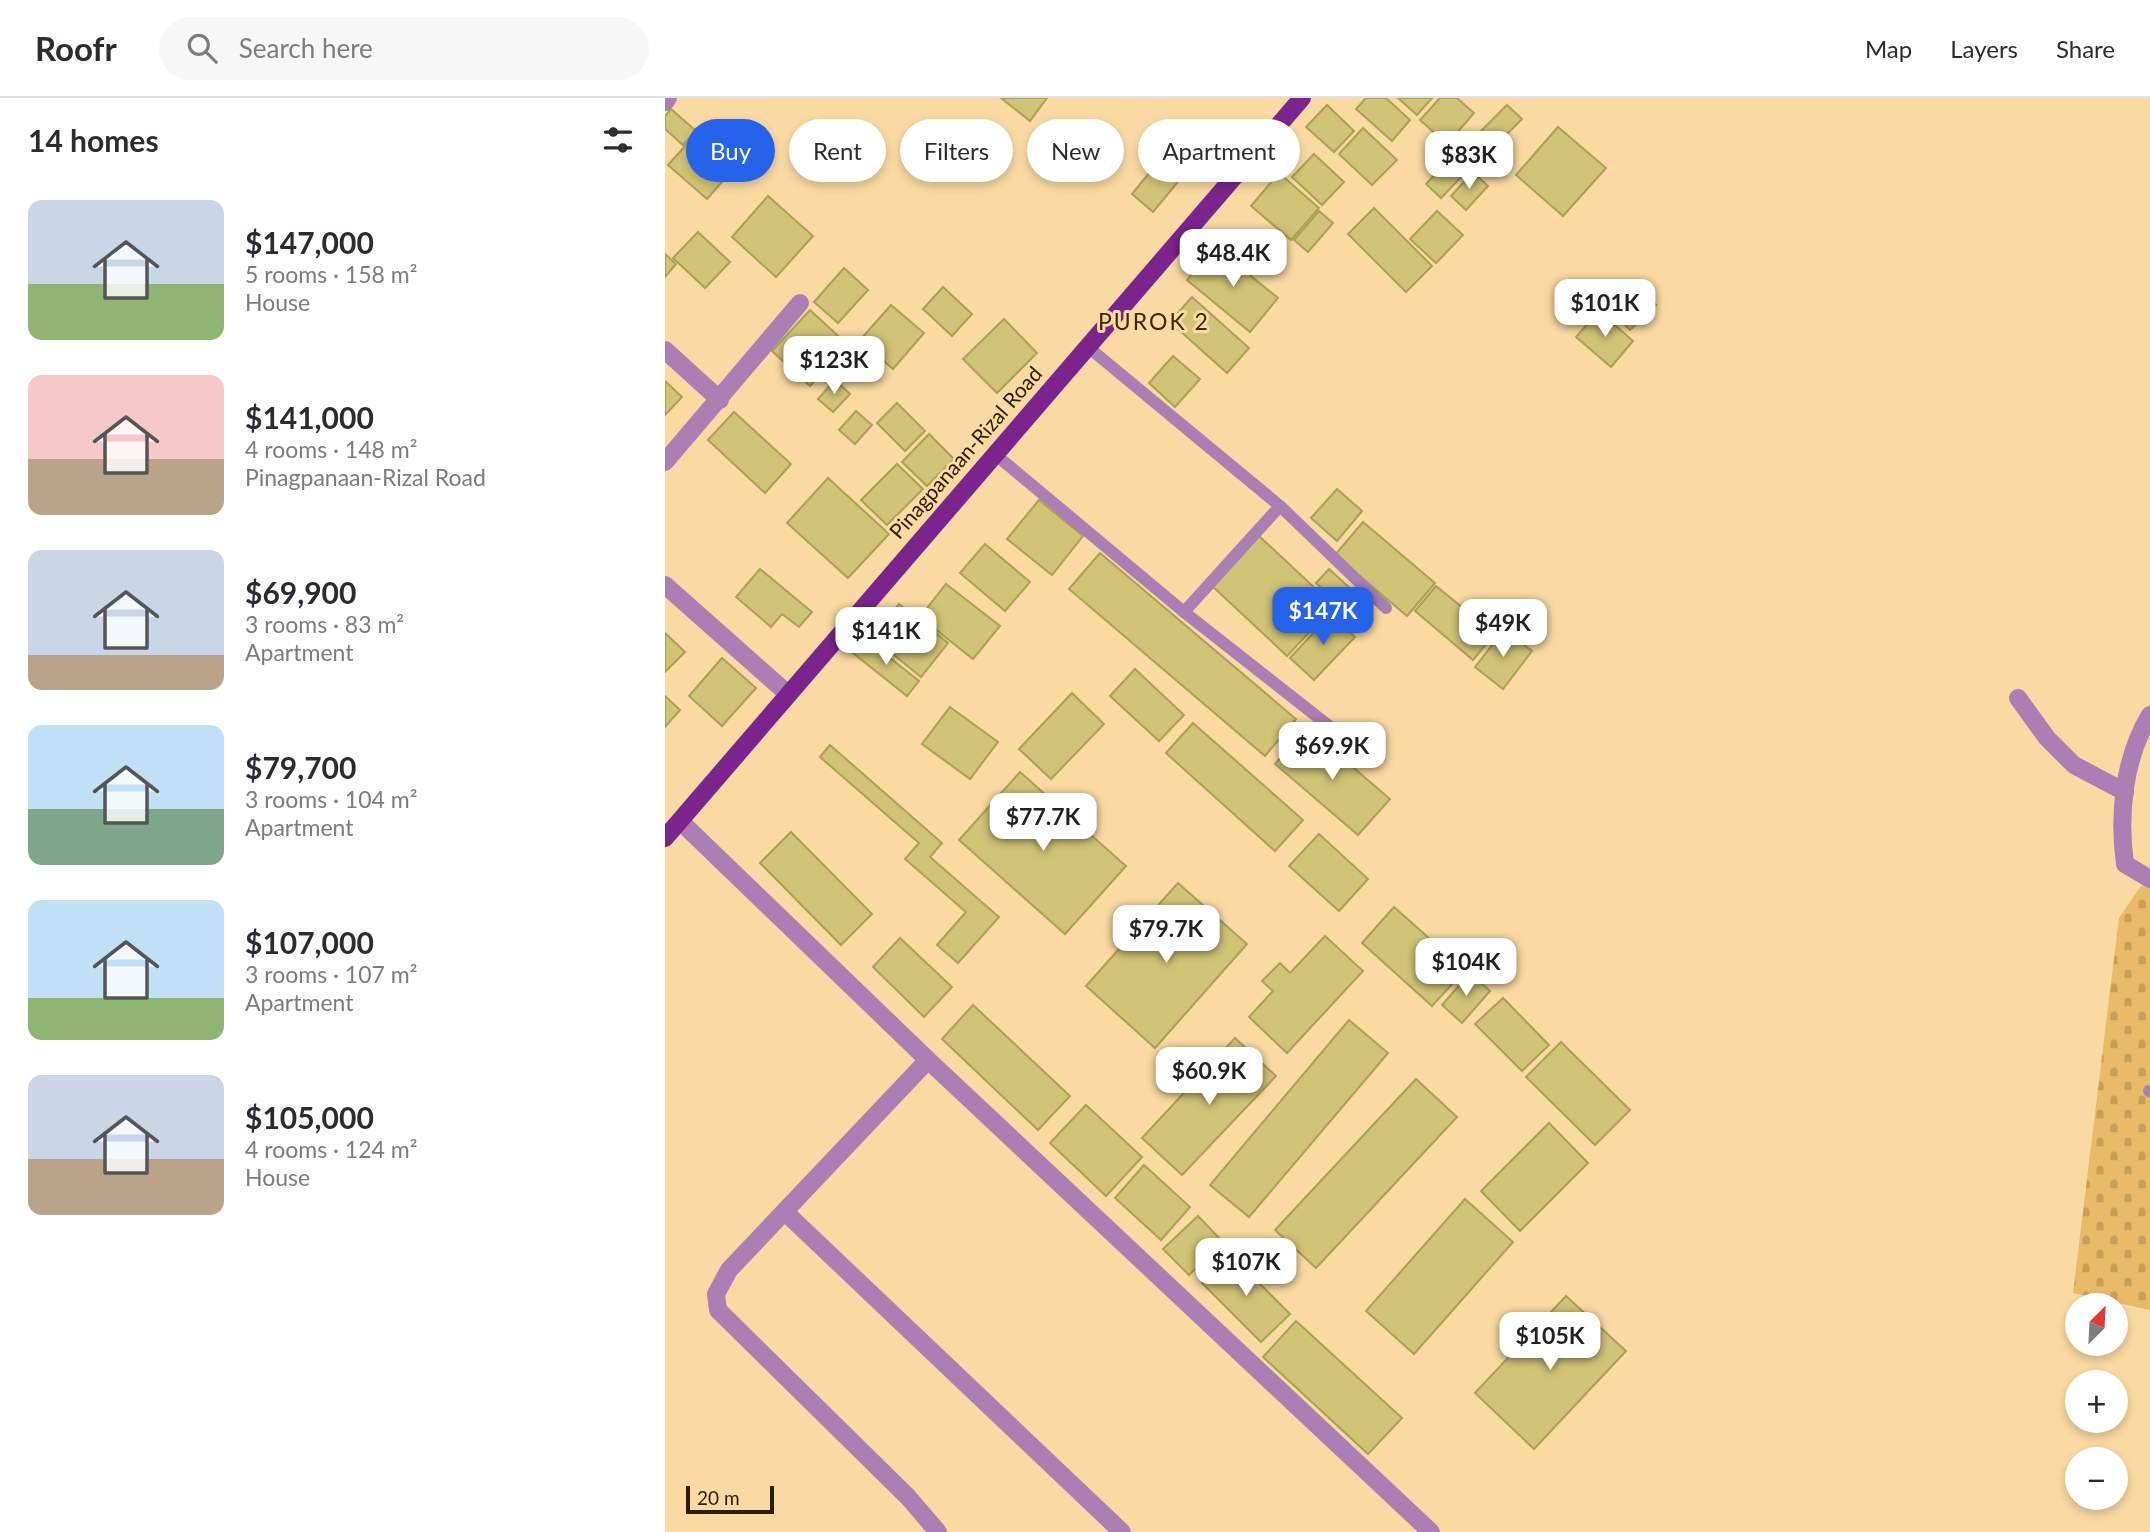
<!DOCTYPE html>
<meta charset="utf-8">
<style>
body{margin:0;font-family:Lato,sans-serif;background:#f7f7f7;color:#2b2b33;height:100vh;display:flex;flex-direction:column;font-size:26px;white-space:nowrap}
*{box-sizing:border-box;margin:0}
p{font-size:23px;color:#7c7c81}
.icon{flex:none;width:38px;height:38px;fill:none;stroke:currentColor;stroke-width:2;stroke-linecap:round;stroke-linejoin:round}
.map{position:relative;flex:1;overflow:hidden}
.side{display:flex;flex-direction:column;background:#fff;width:665px}
.side>*{flex:none}
.guide{position:absolute;left:21px;top:21px;width:665px;height:63px;display:flex;gap:14px}
.needle{width:46px;rotate:24deg}
.fabs{position:absolute;left:1400px;top:1195px;display:grid;gap:14px}
.fabs a{display:grid;place-items:center;width:63px;height:63px;border-radius:50%;background:#fff;box-shadow:0 4px 10px #0003;font-size:35px}
.scale{position:absolute;left:21px;bottom:18px;width:88px;box-sizing:border-box;padding-left:7px;border:4px solid #2c1d00;border-top:0;font-size:19px;line-height:24px;white-space:nowrap;color:#2c1d00;-webkit-text-stroke:5px #fad9a2;paint-order:stroke}
.price{position:absolute;translate:-50% -60px;padding:0 16px;border-radius:14px;background:#fff;color:#222;font-size:23px;line-height:46px;filter:drop-shadow(0 2px 4px #0008)}
.price::after{content:'';position:absolute;left:50%;top:42px;width:21px;height:16px;margin-left:-10px;background:inherit;clip-path:polygon(0 0,100% 0,50% 100%)}
.price.active{background:#2563eb;color:#fff}
ul{padding:0;list-style:none}
li{display:flex;align-items:center;gap:21px;height:175px;padding:0 28px}
li span{display:grid;place-items:center;flex:none;width:196px;height:140px;border-radius:14px;color:#555}
li>.icon{margin-inline-start:auto}
span .icon{width:84px;height:84px;fill:#fffc;stroke-width:1}
li b{font-size:30px}
h2{display:flex;justify-content:space-between;align-items:center;height:84px;padding:0 28px;font-size:30px}
.chip{padding:0 24px;border-radius:32px;background:#fff;box-shadow:0 4px 10px #0003;font-size:24px;line-height:63px}
.chip.active{background:#2563eb;color:#fff}
header{display:flex;align-items:center;gap:42px;box-sizing:border-box;height:98px;padding:0 35px;background:#fff;border-bottom:2px solid #e1e1e2}
header strong{font-size:33px}
nav{display:flex;gap:38px;margin-inline-start:auto;font-size:24px}
.search{width:490px;height:63px;background:#f7f7f7;display:flex;align-items:center;gap:18px;box-sizing:border-box;padding:0 24px;border-radius:38px;color:#7c7c81;font-size:26px}
main{display:flex;flex:1;min-height:0}
.map>svg:first-child{display:block}
.cemetery{fill:url(#cemetery-stones)}
.building{fill:#d1c476;stroke:#aca053;stroke-width:2}
.lines{fill:none;stroke-linecap:round;stroke-linejoin:round}
.lane{stroke:#ab7fb4;stroke-width:12}
.street{stroke:#ab7fb4;stroke-width:18}
.primary{stroke:#7b248d;stroke-width:18}
.labels{text-anchor:middle;stroke-width:6;stroke-linejoin:round;paint-order:stroke}
.street-label{font-size:21px;fill:#2c1d00;stroke:#fad9a2}
.neighbourhood-label{font-size:23px;letter-spacing:2px;fill:#3c2901;stroke:#fad9a2}
</style>
<header>
<strong>Roofr</strong>
<div class="search"><svg class="icon" aria-label="search" viewBox="0 0 24 24"><circle cx="10" cy="10" r="6"/><path d="M15 15l6 6"/></svg>Search here</div>
<nav><a>Map</a><a>Layers</a><a>Share</a></nav>
</header>
<main>
<section class="side">
<h2>14 homes<svg class="icon" aria-label="filters" viewBox="0 0 24 24"><path d="M4 7h16M4 17h16"/><circle cx="9" cy="7" r="2"/><circle cx="15" cy="17" r="2"/></svg></h2>
<ul>
<li><span style="background:linear-gradient(#c9d6e8 60%,#8fb573 0)"><svg class="icon" aria-label="home" viewBox="0 0 24 24"><path d="M3 11l9-7 9 7M6 9v11h12V9"/></svg></span><div><b>$147,000</b><p>5 rooms · 158 m²</p><p>House</p></div></li>
<li><span style="background:linear-gradient(#f6c9c9 60%,#b9a48a 0)"><svg class="icon" aria-label="home" viewBox="0 0 24 24"><path d="M3 11l9-7 9 7M6 9v11h12V9"/></svg></span><div><b>$141,000</b><p>4 rooms · 148 m²</p><p>Pinagpanaan-Rizal Road</p></div></li>
<li><span style="background:linear-gradient(#c9d6e8 75%,#b9a48a 0)"><svg class="icon" aria-label="home" viewBox="0 0 24 24"><path d="M3 11l9-7 9 7M6 9v11h12V9"/></svg></span><div><b>$69,900</b><p>3 rooms · 83 m²</p><p>Apartment</p></div></li>
<li><span style="background:linear-gradient(#bfe0f5 60%,#7fa58c 0)"><svg class="icon" aria-label="home" viewBox="0 0 24 24"><path d="M3 11l9-7 9 7M6 9v11h12V9"/></svg></span><div><b>$79,700</b><p>3 rooms · 104 m²</p><p>Apartment</p></div></li>
<li><span style="background:linear-gradient(#bfe0f5 70%,#8fb573 0)"><svg class="icon" aria-label="home" viewBox="0 0 24 24"><path d="M3 11l9-7 9 7M6 9v11h12V9"/></svg></span><div><b>$107,000</b><p>3 rooms · 107 m²</p><p>Apartment</p></div></li>
<li><span style="background:linear-gradient(#c9d6e8 60%,#b9a48a 0)"><svg class="icon" aria-label="home" viewBox="0 0 24 24"><path d="M3 11l9-7 9 7M6 9v11h12V9"/></svg></span><div><b>$105,000</b><p>4 rooms · 124 m²</p><p>House</p></div></li>
</ul>
</section>
<div class="map">
<svg width="1485" height="1434" viewBox="0 0 1485 1434">
<defs>
<pattern id="cemetery-stones" width="16" height="16" patternUnits="userSpaceOnUse" patternTransform="scale(1.75)"><rect width="16" height="16" fill="#e9ba68"/><path d="M2 7V4a2 2 0 0 1 4 0v3zM10 15v-3a2 2 0 0 1 4 0v3z" fill="#c89f58"/></pattern>
</defs>
<rect width="100%" height="100%" fill="#fad9a2"/>
<!-- cemetery -->
<path class="cemetery" d="M1476 788 1485 790V1212L1408 1195 1454 820Z"/>
<!-- building -->
<g class="building">
<path d="M336 0H382L365 23Z"/>
<path d="M701 0H721L745 22 727 43 691 11Z"/>
<path d="M733 0H767L752 17Z"/>
<path d="M775 0H792L809 15 782 46 755 22Z"/>
<path d="M662 7 689 33 669 54 641 29Z"/>
<path d="M842 7 857 21 831 47 816 33Z"/>
<path d="M6 11 31 33 18 47 0 31V18Z"/>
<path d="M523 28 545 45 488 114 467 96Z"/>
<path d="M893 29 941 70 898 118 851 77Z"/>
<path d="M698 30 732 62 707 87 674 56Z"/>
<path d="M31 36 69 70 42 101 3 67Z"/>
<path d="M649 56 679 84 657 107 627 79Z"/>
<path d="M783 63 798 77 776 100 761 86Z"/>
<path d="M808 74 823 88 801 112 786 98Z"/>
<path d="M614 75 654 110 626 142 586 108Z"/>
<path d="M103 98 148 138 111 179 67 139Z"/>
<path d="M709 110 767 168 741 194 683 136Z"/>
<path d="M654 113 668 125 643 154 629 142Z"/>
<path d="M772 113 798 137 771 165 745 141Z"/>
<path d="M33 134 65 164 40 190 8 160Z"/>
<path d="M550 149 613 200 585 234 522 182Z"/>
<path d="M0 156 11 166 0 179Z"/>
<path d="M179 170 203 192 173 225 149 204Z"/>
<path d="M278 189 307 216 287 238 258 211Z"/>
<path d="M977 192 991 207 965 232 951 218Z"/>
<path d="M527 199 584 250 562 275 505 224Z"/>
<path d="M226 207 259 235 228 271 195 242Z"/>
<path d="M145 212 183 247 145 288 107 253Z"/>
<path d="M934 213 968 243 946 269 911 239Z"/>
<path d="M339 221 372 255 332 295 298 261Z"/>
<path d="M508 258 535 281 510 309 484 285Z"/>
<path d="M170 282 185 296 168 314 153 301Z"/>
<path d="M0 283 17 299 0 317Z"/>
<path d="M232 305 260 333 240 353 212 325Z"/>
<path d="M191 313 207 327 190 346 174 332Z"/>
<path d="M69 314 126 366 100 395 43 342Z"/>
<path d="M264 336 289 361 262 388 237 364Z"/>
<path d="M232 366 258 391 222 427 196 402Z"/>
<path d="M163 380 224 436 183 480 122 425Z"/>
<path d="M672 391 697 413 672 443 646 420Z"/>
<path d="M374 402 418 438 387 477 342 441Z"/>
<path d="M698 424 770 485 742 518 670 457Z"/>
<path d="M593 437 669 508 622 558 546 487Z"/>
<path d="M320 446 365 484 340 513 295 475Z"/>
<path d="M435 455 631 621 600 658 404 491Z"/>
<path d="M95 471 147 514 134 529 117 516 106 529 71 499Z"/>
<path d="M664 471 687 492 674 506 651 485Z"/>
<path d="M281 486 335 528 308 561 255 519Z"/>
<path d="M771 488 830 536 808 562 750 513Z"/>
<path d="M234 506 283 545 256 579 207 539Z"/>
<path d="M666 516 690 539 649 582 625 560Z"/>
<path d="M839 532 867 553 838 591 810 569Z"/>
<path d="M0 535 20 554 0 574Z"/>
<path d="M200 540 254 583 242 598 188 555Z"/>
<path d="M57 560 91 590 57 628 24 598Z"/>
<path d="M470 571 519 617 494 643 445 598Z"/>
<path d="M407 595 439 626 386 681 354 651Z"/>
<path d="M0 598 15 612 0 629Z"/>
<path d="M285 609 333 644 305 681 257 646Z"/>
<path d="M528 625 638 722 610 753 501 655Z"/>
<path d="M642 630 725 701 693 737 610 666Z"/>
<path d="M165 647 277 745 265 759 334 819 293 865 272 847 301 814 240 761 254 745 155 659Z"/>
<path d="M355 674 461 768 400 836 294 742Z"/>
<path d="M126 734 207 816 176 847 95 765Z"/>
<path d="M654 736 703 781 674 813 624 768Z"/>
<path d="M513 785 582 846 490 950 421 888Z"/>
<path d="M729 809 800 872 767 908 697 845Z"/>
<path d="M660 838 698 873 622 955 584 919 608 893 597 883 615 865 625 875Z"/>
<path d="M235 840 287 889 259 919 208 869Z"/>
<path d="M805 875 825 893 797 925 777 907Z"/>
<path d="M838 900 884 947 857 973 810 926Z"/>
<path d="M308 907 405 998 373 1032 277 941Z"/>
<path d="M684 922 723 955 584 1119 545 1087Z"/>
<path d="M570 940 611 978 517 1077 477 1040Z"/>
<path d="M896 944 965 1012 930 1047 861 979Z"/>
<path d="M751 981 792 1019 651 1170 610 1132Z"/>
<path d="M421 1007 477 1059 441 1098 385 1045Z"/>
<path d="M884 1025 923 1065 855 1133 816 1093Z"/>
<path d="M479 1067 525 1109 496 1142 450 1100Z"/>
<path d="M800 1101 848 1144 749 1256 701 1213Z"/>
<path d="M533 1118 558 1144 524 1177 498 1151Z"/>
<path d="M566 1157 625 1216 596 1244 537 1185Z"/>
<path d="M901 1198 961 1253 869 1351 810 1295Z"/>
<path d="M631 1223 737 1320 703 1356 598 1259Z"/>
</g>
<g class="lines">
<!-- lane -->
<g class="lane">
<path d="M331 357 519 514 615 408 423 249"/>
<path d="M615 408 721 510"/>
<path d="M519 514 701 657"/>
<path d="M1484 993H1485"/>
</g>
<!-- street -->
<g class="street">
<path d="M0 4 3 0"/>
<path d="M0 252 55 302"/>
<path d="M0 364 135 205"/>
<path d="M0 487 123 596"/>
<path d="M1353 600 1382 640 1409 667 1460 694"/>
<path d="M1485 617C1459 660 1453 716 1460 766L1485 781"/>
<path d="M15 723 263 962 766 1434"/>
<path d="M263 962 64 1172 51 1196 53 1212 243 1399 273 1434"/>
<path d="M120 1114 457 1434"/>
</g>
<!-- primary -->
<path class="primary" d="M0 740 637 0"/>
</g>
<g class="labels">
<!-- street labels -->
<g class="street-label">
<text transform="translate(301 355) rotate(-49)" y="7">Pinagpanaan-Rizal Road</text>
</g>
<!-- neighbourhood labels -->
<g class="neighbourhood-label">
<text x="489" y="232">PUROK 2</text>
</g>
</g>
</svg>
<div class="fabs">
<a><svg class="needle" viewBox="-14 -14 28 28"><path d="M0-13l5 13h-10z" fill="#e53935"/><path d="M0 13l5-13h-10z" fill="#7c7c81"/></svg></a>
<a>+</a>
<a>−</a>
</div>
<div class="scale">20 m</div>
<b class="price" style="left:804px;top:93px">$83K</b>
<b class="price" style="left:568px;top:191px">$48.4K</b>
<b class="price" style="left:940px;top:241px">$101K</b>
<b class="price" style="left:169px;top:298px">$123K</b>
<b class="price active" style="left:658px;top:549px">$147K</b>
<b class="price" style="left:838px;top:561px">$49K</b>
<b class="price" style="left:221px;top:569px">$141K</b>
<b class="price" style="left:667px;top:684px">$69.9K</b>
<b class="price" style="left:378px;top:755px">$77.7K</b>
<b class="price" style="left:501px;top:867px">$79.7K</b>
<b class="price" style="left:801px;top:900px">$104K</b>
<b class="price" style="left:544px;top:1009px">$60.9K</b>
<b class="price" style="left:581px;top:1200px">$107K</b>
<b class="price" style="left:885px;top:1274px">$105K</b>
<div class="guide">
<a class="chip active">Buy</a>
<a class="chip">Rent</a>
<a class="chip">Filters</a>
<a class="chip">New</a>
<a class="chip">Apartment</a>
</div>
</div>
</main>
